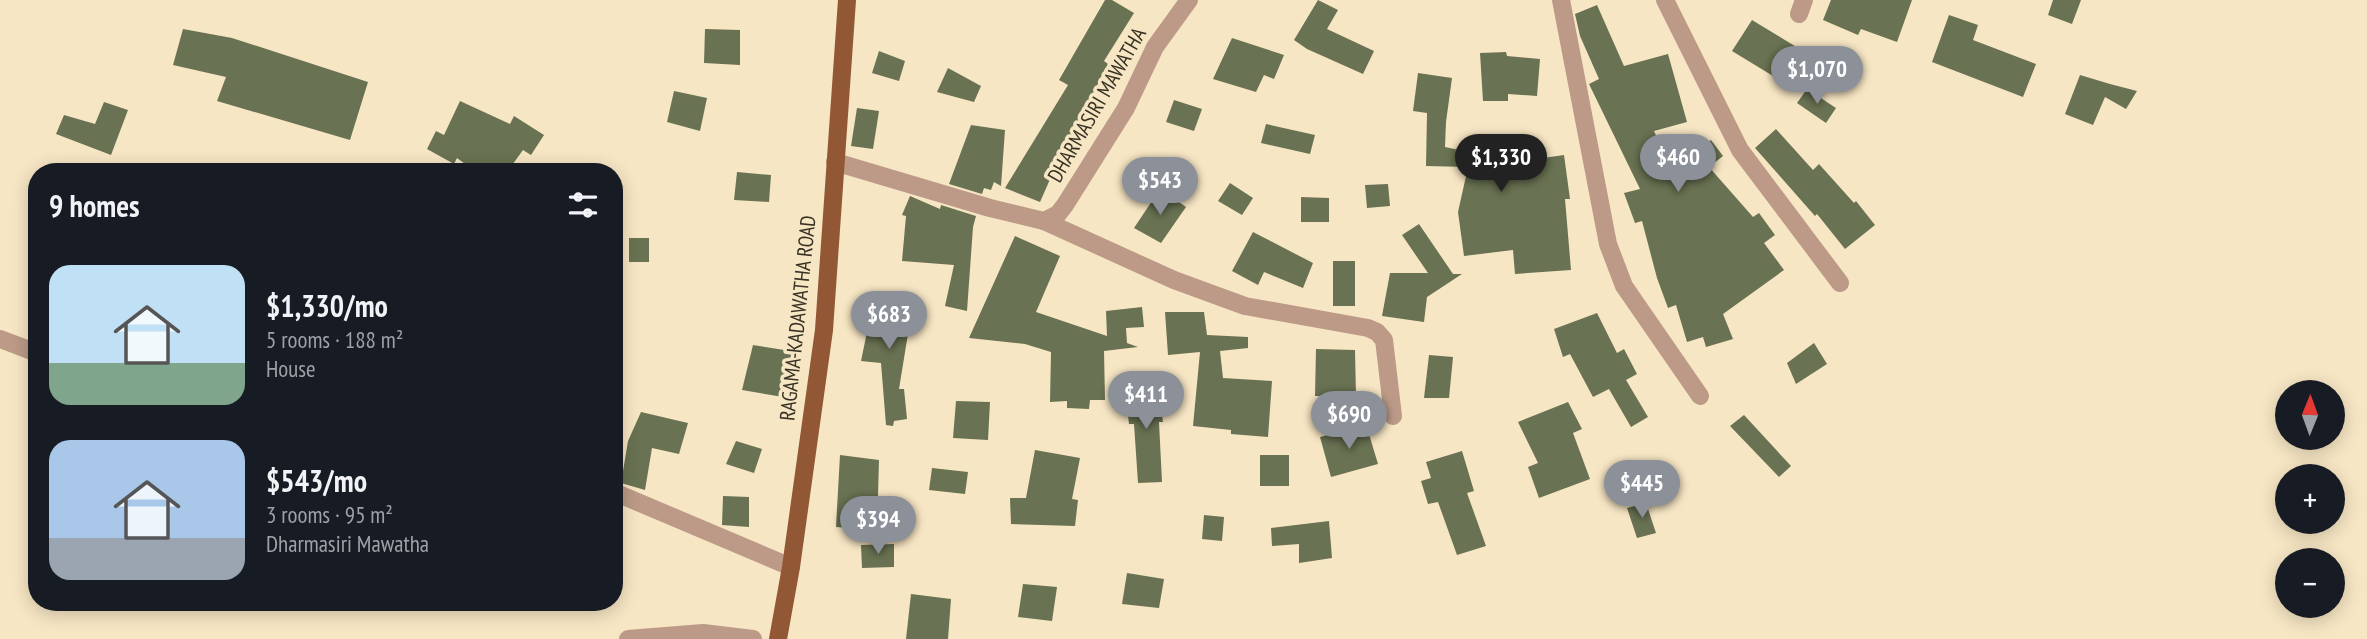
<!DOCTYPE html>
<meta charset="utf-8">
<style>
body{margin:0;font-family:"PT Sans Narrow",sans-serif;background:#242831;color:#f1f3f6;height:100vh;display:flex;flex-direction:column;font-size:26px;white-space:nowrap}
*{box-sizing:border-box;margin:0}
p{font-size:23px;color:#9ea1a6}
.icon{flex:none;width:38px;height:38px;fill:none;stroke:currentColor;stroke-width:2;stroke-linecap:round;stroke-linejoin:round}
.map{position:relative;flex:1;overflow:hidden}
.sheet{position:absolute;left:28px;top:163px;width:595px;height:448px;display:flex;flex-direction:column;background:#171b24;border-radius:28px;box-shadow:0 4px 18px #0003}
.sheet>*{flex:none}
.needle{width:46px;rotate:1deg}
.tools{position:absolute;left:2275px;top:380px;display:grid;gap:14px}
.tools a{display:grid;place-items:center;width:70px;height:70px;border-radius:50%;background:#171b24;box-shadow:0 4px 18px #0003;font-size:35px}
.price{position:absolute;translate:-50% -60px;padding:0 16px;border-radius:24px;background:#8c9099;color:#fff;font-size:23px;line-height:46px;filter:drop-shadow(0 2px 4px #0008)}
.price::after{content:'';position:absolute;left:50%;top:42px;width:21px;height:16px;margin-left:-10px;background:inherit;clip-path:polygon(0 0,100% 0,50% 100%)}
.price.selected{background:#222;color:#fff}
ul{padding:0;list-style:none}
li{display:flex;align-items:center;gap:21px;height:175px;padding:0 21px}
li span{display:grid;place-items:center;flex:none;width:196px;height:140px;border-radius:21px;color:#555}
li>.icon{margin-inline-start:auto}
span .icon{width:84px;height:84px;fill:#fffc;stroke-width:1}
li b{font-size:30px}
h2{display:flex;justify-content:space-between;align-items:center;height:84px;padding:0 21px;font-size:30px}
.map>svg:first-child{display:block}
.building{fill:#697252}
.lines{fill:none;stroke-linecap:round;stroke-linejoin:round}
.street{stroke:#bc9a87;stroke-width:18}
.primary{stroke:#925734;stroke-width:18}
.labels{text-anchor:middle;stroke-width:7;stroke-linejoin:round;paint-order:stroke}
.street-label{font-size:21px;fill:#393325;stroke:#f7e6c4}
</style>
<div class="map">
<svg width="2367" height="639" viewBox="0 0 2367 639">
<rect width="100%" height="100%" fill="#f7e6c4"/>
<!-- building -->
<g class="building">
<path d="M1105 0H1112L1134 13 1104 61 1108 64 1055 168 1040 202 1005 188 1068 85 1059 80Z"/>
<path d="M1318 0 1338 10 1327 29 1374 51 1363 74 1307 49 1294 40Z"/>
<path d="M1831 0H1912L1897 42 1861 29 1858 35 1823 20Z"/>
<path d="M2053 0H2081L2072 24 2048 15Z"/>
<path d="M1597 5 1624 66 1668 54 1687 122 1654 131 1672 170 1711 140 1723 156 1709 167 1753 217 1759 213 1775 235 1764 243 1784 270 1723 314 1733 339 1706 347 1703 337 1687 342 1676 305 1668 308 1657 278 1642 221 1635 223 1624 193 1640 189 1589 84 1599 79 1580 36 1575 14Z"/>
<path d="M1949 15 1978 25 1973 40 2036 64 2023 97 1932 62Z"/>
<path d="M1752 20 1803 51 1783 82 1732 51Z"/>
<path d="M183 29 232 38 368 82 350 140 217 101 226 77 173 65Z"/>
<path d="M705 29 740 30V65L704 63Z"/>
<path d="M1232 38 1284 55 1274 79 1264 75 1256 92 1213 79Z"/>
<path d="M879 51 905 61 899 81 872 73Z"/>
<path d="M1506 52 1507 56 1540 59 1537 96 1508 94V101H1483L1480 53Z"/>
<path d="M948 68 981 86 974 102 937 92Z"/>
<path d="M1418 73 1452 78 1446 122 1445 147 1516 162 1564 155 1570 199H1565L1571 270 1515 274 1513 250 1464 256 1458 212 1468 167 1426 166 1427 113 1413 111Z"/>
<path d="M2080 75 2110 84 2137 91 2126 109 2105 97 2093 125 2065 114Z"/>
<path d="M1807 89 1836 108 1826 123 1797 103Z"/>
<path d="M674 91 707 98 700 131 667 122Z"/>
<path d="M1174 100 1202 109 1194 131 1166 122Z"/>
<path d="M460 101 510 124 514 116 544 135 531 155 523 150 507 172H476L457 158 454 164 427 149 436 131 444 135Z"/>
<path d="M104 102 128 110 111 155 56 134 64 115 95 124Z"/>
<path d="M857 108 879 111 873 149 851 146Z"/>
<path d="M1266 124 1315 135 1310 154 1261 143Z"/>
<path d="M971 125 1005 130 1001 186 994 182 991 190 984 188 982 194 949 184Z"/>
<path d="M1776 129 1813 170 1819 164 1854 203 1856 201 1875 225 1845 249 1817 214 1815 216 1755 148Z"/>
<path d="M737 172 771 175 769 202 734 200Z"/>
<path d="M1230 183 1253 198 1242 215 1218 201Z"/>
<path d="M1388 184 1390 206 1367 208 1365 185Z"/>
<path d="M1160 189 1186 207 1161 243 1134 228Z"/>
<path d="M910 196 940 209 941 205 976 216 973 227 967 311 945 306 954 265 902 261 906 216 902 215Z"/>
<path d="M1301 197 1329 198V222H1301Z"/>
<path d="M1419 224 1453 274H1462L1427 297 1424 322 1382 316 1390 273H1428L1402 235Z"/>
<path d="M1253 232 1313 263 1303 288 1264 272 1258 285 1232 271Z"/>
<path d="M1015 236 1060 256 1036 312 1107 336 1106 311 1142 307 1144 327 1126 328 1127 343 1138 347 1104 351 1105 400H1090L1089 409 1067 408V401L1050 402 1051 352 1025 344 969 338Z"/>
<rect x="629" y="238" width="20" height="24"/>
<rect x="1333" y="261" width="22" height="45"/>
<path d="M874 298 913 303 899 389H904L907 419 894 421 893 426 886 425 881 363 861 361Z"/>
<path d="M1165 312H1204L1207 335 1248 337V348L1220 351 1223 378 1272 381 1268 437 1231 434V430L1193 426 1200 352 1168 355Z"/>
<path d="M1597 313 1617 353 1624 349 1637 374 1626 380 1648 417 1631 427 1609 389 1593 397 1570 354 1563 357 1554 329Z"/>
<path d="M1814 343 1827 364 1796 384 1787 363Z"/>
<path d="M753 345 797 352 789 398 742 390Z"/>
<path d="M1316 349 1355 350 1356 397 1315 396Z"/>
<path d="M1429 355 1453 357 1449 398H1424Z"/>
<path d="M1158 386 1163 422H1159L1162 482 1138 483 1134 424H1129L1125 390Z"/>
<path d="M956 401 990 402 988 440 953 438Z"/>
<path d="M1568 402 1582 429 1573 433 1590 479 1539 498 1528 467 1538 463 1518 422Z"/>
<path d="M641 412 688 423 679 454 652 448 645 490 621 483 628 441Z"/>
<path d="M1744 415 1791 466 1779 477 1730 426Z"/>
<path d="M1366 424 1378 464 1331 477 1320 437Z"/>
<path d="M736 441 762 449 754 473 726 464Z"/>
<path d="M1035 450 1080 458 1072 499 1078 500 1075 526 1011 524 1010 498H1026Z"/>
<path d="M1462 451 1474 491 1467 493 1486 546 1457 555 1438 502 1428 504 1421 481 1431 478 1426 462Z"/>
<path d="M840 455 879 460 877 530 836 527Z"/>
<rect x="1260" y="455" width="29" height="31"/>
<path d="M932 468 968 472 965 494 929 490Z"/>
<path d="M723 496 749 497V527L722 525Z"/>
<path d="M1646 503 1656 533 1637 538 1627 508Z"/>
<path d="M1204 515 1224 517 1222 541 1202 539Z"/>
<path d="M1329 521 1332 558 1299 563V544L1272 546 1271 528Z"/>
<path d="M894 544V567L862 568 861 545Z"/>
<path d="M1127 573 1164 579 1159 608 1122 604Z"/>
<path d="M1023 584 1057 587 1052 621 1018 617Z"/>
<path d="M911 594 951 599 948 639H906Z"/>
</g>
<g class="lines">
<!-- street -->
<g class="street">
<path d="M1561 0 1608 244 1624 286 1700 396"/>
<path d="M1665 0 1740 150 1840 283"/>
<path d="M1799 14 1804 0"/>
<path d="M835 162 990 208 1044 221 1058 214 1065 205 1126 108 1155 47 1189 0"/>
<path d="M1044 221 1174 280 1245 306 1368 328 1377 332 1384 340 1393 416"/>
<path d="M0 339 37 353"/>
<path d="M614 492 791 567"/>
<path d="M628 639 703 633 753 639"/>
</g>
<!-- primary -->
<path class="primary" d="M778 639 791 567 824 330 847 0"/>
</g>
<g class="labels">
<!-- street labels -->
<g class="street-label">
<text transform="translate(1097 105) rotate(-60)" y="7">DHARMASIRI MAWATHA</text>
<text transform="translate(798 318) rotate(-84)" y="7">RAGAMA-KADAWATHA ROAD</text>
</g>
</g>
</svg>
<div class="tools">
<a><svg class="needle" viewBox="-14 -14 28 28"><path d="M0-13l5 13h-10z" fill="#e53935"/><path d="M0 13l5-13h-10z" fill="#9ea1a6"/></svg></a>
<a>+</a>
<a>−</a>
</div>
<b class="price" style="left:1817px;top:106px">$1,070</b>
<b class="price selected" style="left:1501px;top:194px">$1,330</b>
<b class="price" style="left:1678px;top:194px">$460</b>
<b class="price" style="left:1160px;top:217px">$543</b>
<b class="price" style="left:889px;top:351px">$683</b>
<b class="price" style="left:1146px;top:431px">$411</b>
<b class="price" style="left:1349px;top:451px">$690</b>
<b class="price" style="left:1642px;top:520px">$445</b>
<b class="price" style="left:878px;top:556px">$394</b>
<section class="sheet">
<h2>9 homes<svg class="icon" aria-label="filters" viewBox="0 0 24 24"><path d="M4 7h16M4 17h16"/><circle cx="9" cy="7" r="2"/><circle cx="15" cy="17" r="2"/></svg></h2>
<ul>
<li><span style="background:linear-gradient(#bfe0f5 70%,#7fa58c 0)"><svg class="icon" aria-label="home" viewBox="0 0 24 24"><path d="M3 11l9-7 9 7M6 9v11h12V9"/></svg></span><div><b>$1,330/mo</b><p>5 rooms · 188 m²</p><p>House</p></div></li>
<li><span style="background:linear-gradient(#a9c7e8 70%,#9aa5b1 0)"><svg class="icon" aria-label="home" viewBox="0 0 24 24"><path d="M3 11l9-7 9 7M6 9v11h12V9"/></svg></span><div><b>$543/mo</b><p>3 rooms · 95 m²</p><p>Dharmasiri Mawatha</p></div></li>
</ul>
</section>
</div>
